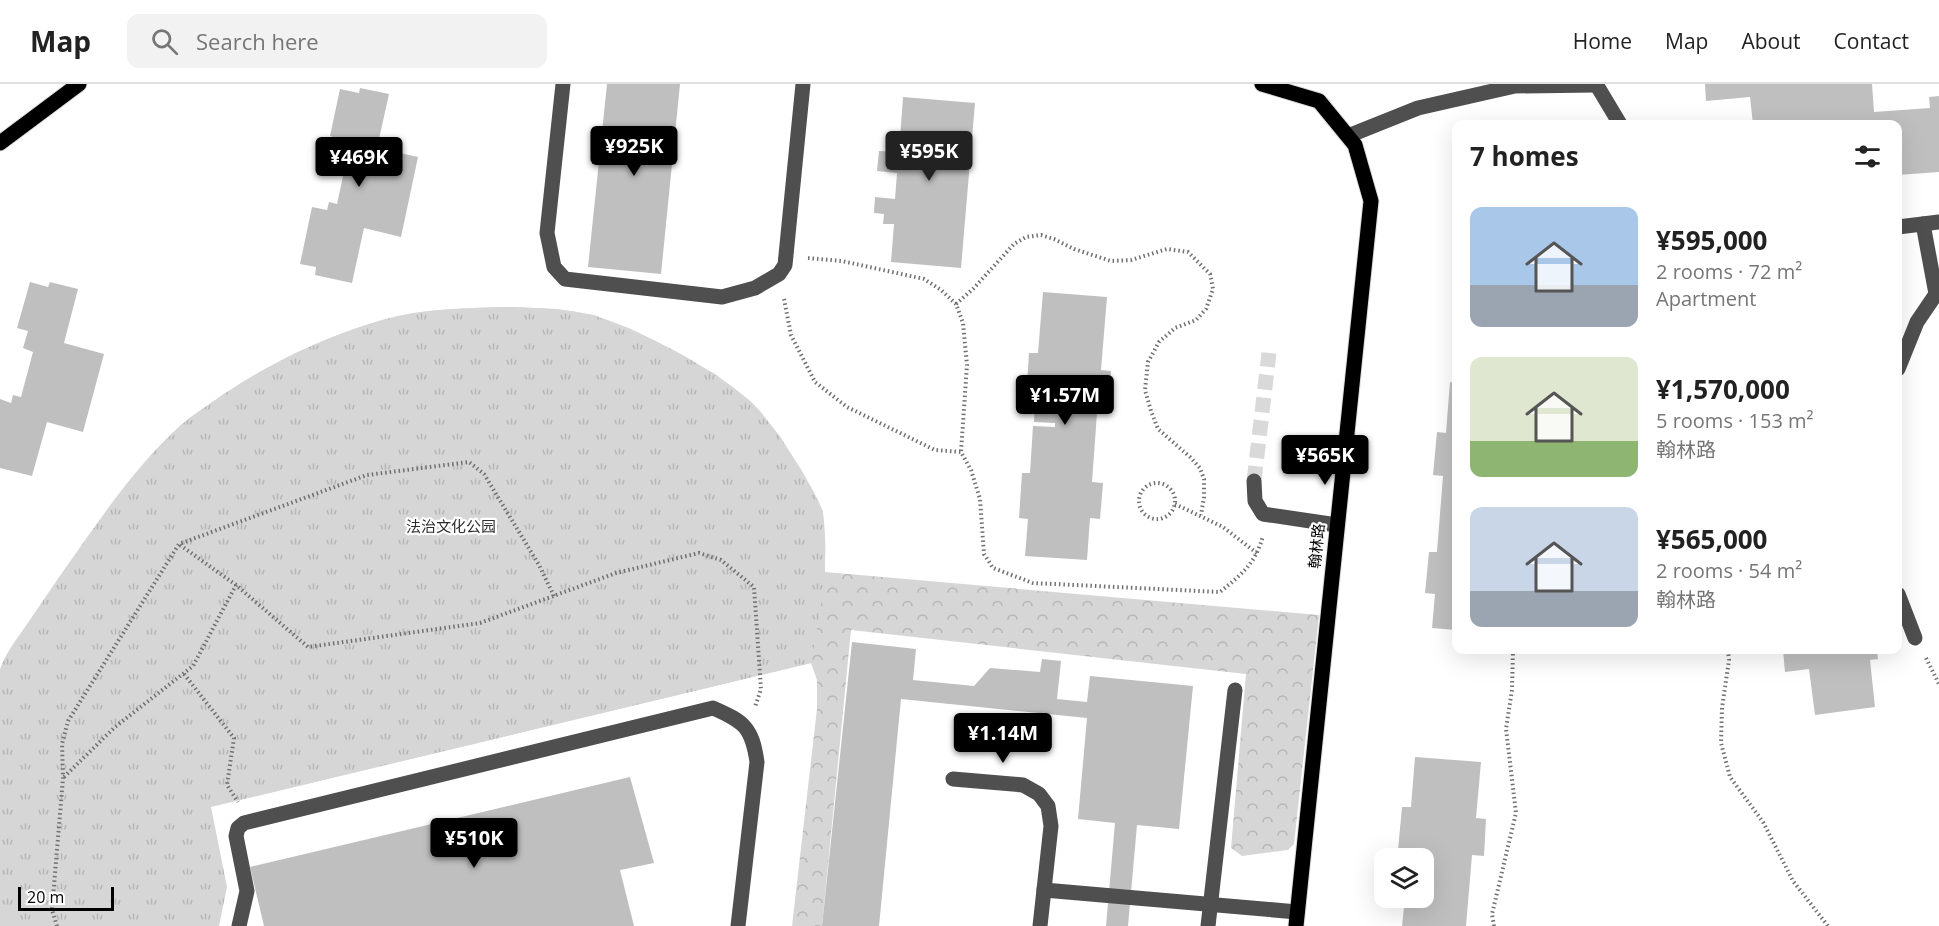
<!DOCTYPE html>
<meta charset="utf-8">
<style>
body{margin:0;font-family:"Open Sans","Noto Sans SC",sans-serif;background:#f2f2f2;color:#222;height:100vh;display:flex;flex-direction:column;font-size:22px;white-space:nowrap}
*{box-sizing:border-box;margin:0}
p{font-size:20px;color:#767676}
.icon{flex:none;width:33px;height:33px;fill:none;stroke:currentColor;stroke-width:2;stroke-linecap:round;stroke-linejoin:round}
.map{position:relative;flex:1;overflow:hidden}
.drawer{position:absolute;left:1452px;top:36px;width:450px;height:534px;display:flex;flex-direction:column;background:#fff;border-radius:12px;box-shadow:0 6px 24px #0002}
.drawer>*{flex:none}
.buttons{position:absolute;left:1374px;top:764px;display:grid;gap:12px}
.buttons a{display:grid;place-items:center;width:60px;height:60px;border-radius:12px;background:#fff;box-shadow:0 6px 24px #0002;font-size:30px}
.scale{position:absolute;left:18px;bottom:15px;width:96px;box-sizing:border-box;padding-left:6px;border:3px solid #000;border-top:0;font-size:16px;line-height:21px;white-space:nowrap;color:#000;-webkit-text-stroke:4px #fff;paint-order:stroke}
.price{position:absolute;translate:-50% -51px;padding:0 14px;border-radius:6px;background:#000;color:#fff;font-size:20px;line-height:39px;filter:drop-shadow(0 2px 3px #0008)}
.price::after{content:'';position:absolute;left:50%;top:36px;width:18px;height:14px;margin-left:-9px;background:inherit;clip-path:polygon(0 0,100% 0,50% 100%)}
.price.selected{background:#222;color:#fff}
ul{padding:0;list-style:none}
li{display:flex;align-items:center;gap:18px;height:150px;padding:0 18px}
li span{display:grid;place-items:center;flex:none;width:168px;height:120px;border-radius:12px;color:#555}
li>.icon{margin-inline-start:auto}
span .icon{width:72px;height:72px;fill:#fffc;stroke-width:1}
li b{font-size:26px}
h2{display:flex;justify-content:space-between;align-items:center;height:72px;padding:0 18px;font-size:26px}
header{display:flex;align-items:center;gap:36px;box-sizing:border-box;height:84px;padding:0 30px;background:#fff;border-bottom:2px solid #e0e0e0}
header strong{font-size:28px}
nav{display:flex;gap:33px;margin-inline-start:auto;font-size:21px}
.search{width:420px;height:54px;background:#f2f2f2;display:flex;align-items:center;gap:15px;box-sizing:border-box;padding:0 21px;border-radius:12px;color:#767676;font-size:22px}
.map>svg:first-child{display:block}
.forest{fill:url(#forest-crowns)}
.park{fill:url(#park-tufts)}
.building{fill:#bfbfbf}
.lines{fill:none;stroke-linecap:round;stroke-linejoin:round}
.minor-tunnel{stroke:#d9d9d9;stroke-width:15;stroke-dasharray:15 8;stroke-linecap:butt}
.major-casing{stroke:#dbdbdb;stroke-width:17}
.path{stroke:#717171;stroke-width:4;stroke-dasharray:1.5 3;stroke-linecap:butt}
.minor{stroke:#4f4f4f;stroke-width:15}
.major{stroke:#000;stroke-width:15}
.labels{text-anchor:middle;stroke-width:4.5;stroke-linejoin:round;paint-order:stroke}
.park-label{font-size:15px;fill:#2d2d2d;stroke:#fff}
.street-label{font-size:15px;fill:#000;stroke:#fff}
</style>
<header>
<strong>Map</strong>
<div class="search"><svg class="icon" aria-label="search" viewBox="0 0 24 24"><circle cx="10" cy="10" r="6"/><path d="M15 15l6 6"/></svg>Search here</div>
<nav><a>Home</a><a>Map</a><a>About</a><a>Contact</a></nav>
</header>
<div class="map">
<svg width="1939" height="842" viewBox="0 0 1939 842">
<defs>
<pattern id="forest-crowns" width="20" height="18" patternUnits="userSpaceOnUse" patternTransform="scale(1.5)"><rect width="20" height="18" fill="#d6d6d6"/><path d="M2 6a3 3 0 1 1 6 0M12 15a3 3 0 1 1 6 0" fill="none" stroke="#b6b6b6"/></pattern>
<pattern id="park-tufts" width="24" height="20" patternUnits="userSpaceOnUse" patternTransform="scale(1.5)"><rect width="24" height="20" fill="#d6d6d6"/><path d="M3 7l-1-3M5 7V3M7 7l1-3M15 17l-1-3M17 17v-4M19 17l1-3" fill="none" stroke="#b6b6b6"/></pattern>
</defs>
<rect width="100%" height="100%" fill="#fff"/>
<!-- forest -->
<path class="forest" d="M509 223 557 225 594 231 631 245 715 290 751 318 779 351 802 387 823 427 825 488 1319 531 1294 760 1288 766 1242 772 1231 764 1246 590 851 546 822 842H792L817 625V596L811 579 256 712 664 456 0 842V586C5 570 17 556 26 543 41 520 56 497 72 475 105 428 138 380 181 341 190 333 201 326 211 319 270 277 349 239 422 228 451 224 480 224 509 223Z"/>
<!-- park -->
<path class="park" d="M509 223C537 224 567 224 594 232 642 246 712 284 749 316 767 332 781 355 793 374 801 386 821 417 823 430 830 479 820 530 811 579L211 723 227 803 219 842H0V586C5 570 16 556 25 543 41 520 56 497 72 475 105 428 138 380 181 341 190 333 201 326 211 319 262 283 321 254 382 236 423 224 467 224 509 223Z"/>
<!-- building -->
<g class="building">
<path d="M607 0H680L661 190 588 183Z"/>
<path d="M1705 0H1872L1874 28 1930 24 1929 13 1939 12V88L1898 91V40H1753L1750 13 1706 17Z"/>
<path d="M360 4 389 10 377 64 418 73 401 153 364 144 352 199 315 191 316 183 300 180 312 123 327 126 329 118 337 120 347 74 336 72 340 55 330 52 340 5 359 9Z"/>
<path d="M903 13 975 19 961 184 891 178 894 140H883L884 130 874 129 875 113 895 115 897 89 877 87 879 67 899 68Z"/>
<path d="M30 198 48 203 50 198 78 205 64 259 104 270 83 348 47 338 32 392 0 384V315L11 319 13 311 21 313 33 268 23 264 28 247 17 244Z"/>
<path d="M1043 208 1107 213 1101 286 1111 287 1109 316 1098 315 1092 398 1103 399 1100 435 1090 434 1087 476 1025 472 1028 435 1019 434 1022 389H1030L1033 342 1055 343V339L1034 338 1035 318 1026 317 1029 269H1038Z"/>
<path d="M1450 298 1456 299V546L1432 544 1435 510 1425 509 1429 468H1437L1443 392 1433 391 1437 348 1446 349Z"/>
<path d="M852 558 916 565 913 596 974 602 990 584 1040 588 1042 575 1061 577 1057 615 1087 618 1090 592 1193 602 1179 745 1137 741 1128 842H1106L1115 739 1078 735 1087 634 901 615 879 842H822Z"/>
<path d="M1783 566H1877L1878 575 1870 576 1875 623 1815 631 1809 585 1785 588Z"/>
<path d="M1415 673 1481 678 1476 734 1486 735 1484 772 1472 771 1466 842H1402L1405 813H1424V774H1408L1409 767 1398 766 1402 723H1411Z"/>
<path d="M630 693 654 779 620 786 634 842H264L250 783Z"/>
</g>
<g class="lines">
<!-- minor-tunnel -->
<path class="minor-tunnel" d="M1254 397 1269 269"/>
<!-- major casing -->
<g class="major-casing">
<g id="major">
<path d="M1262 0 1319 17 1355 61 1371 117 1296 842"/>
<path d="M0 59 79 0"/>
</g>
</g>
<!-- path -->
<g class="path">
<path d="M808 174 842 177 924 195 941 206 956 220 963 239 967 281 961 368"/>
<path d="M784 215 791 251 815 298 847 323 935 366 961 368 971 386 980 415 984 470 993 484 1033 499 1220 508C1242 490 1255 480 1263 452"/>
<path d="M956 220 973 205 1014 160 1026 153 1041 151 1054 155 1074 165 1111 177 1131 176 1167 165 1188 168 1210 190 1213 205 1206 225 1196 236 1175 244 1159 258 1148 278 1145 306 1151 327 1158 345 1190 373 1200 384 1204 395V413L1201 431"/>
<circle cx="1157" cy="417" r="18"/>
<path d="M1175 420 1223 443 1258 470"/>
<path d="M180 461 236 501 308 563 480 539 616 489 699 469 721 476 754 503 761 605 755 623"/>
<path d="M1728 566 1729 576 1722 624 1721 659 1730 693 1763 738 1793 797 1828 842"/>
<path d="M1926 574 1939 600"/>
<path d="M184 590 234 654 227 701 238 718"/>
<path d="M64 693 115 643 193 582 236 501"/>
<path d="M57 842 52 826 63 694 62 660 68 637 179 460 367 391 469 378 484 390 539 481 554 512"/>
<path d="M1494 842 1492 830 1516 729 1506 645 1512 606 1513 566"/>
</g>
<!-- minor -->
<g class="minor">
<path d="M563 0 547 149 554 183 565 195 722 213 755 204 779 190 785 181 803 0"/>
<path d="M1596 0 1620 40"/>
<path d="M1348 52 1418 24 1515 2 1596 1"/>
<path d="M1898 143 1939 138"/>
<path d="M1898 285 1917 238 1936 210 1923 140"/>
<path d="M1254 397 1255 417 1263 430 1337 441"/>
<path d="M1898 510 1915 554"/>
<path d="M953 695 1023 701 1039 710 1048 722 1051 742 1040 842"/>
<path d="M1044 806 1297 828"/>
<path d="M239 842 247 807 236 752 238 744 244 739 713 624C745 638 752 644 757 678L738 842"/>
<path d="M1208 842 1235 606"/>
</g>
<!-- major -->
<use href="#major" class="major"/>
</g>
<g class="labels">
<!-- park labels -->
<g class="park-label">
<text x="451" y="448">法治文化公园</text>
</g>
<!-- street labels -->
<g class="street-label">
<text transform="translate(1317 462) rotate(-84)" y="5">翰林路</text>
</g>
</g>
</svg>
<div class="buttons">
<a><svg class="icon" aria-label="layers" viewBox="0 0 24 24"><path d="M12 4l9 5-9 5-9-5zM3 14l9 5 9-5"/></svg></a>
</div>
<div class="scale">20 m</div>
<b class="price" style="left:634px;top:93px">¥925K</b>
<b class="price selected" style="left:929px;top:98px">¥595K</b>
<b class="price" style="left:359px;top:104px">¥469K</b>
<b class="price" style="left:1065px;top:342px">¥1.57M</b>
<b class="price" style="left:1325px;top:402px">¥565K</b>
<b class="price" style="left:1003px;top:680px">¥1.14M</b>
<b class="price" style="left:474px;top:785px">¥510K</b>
<section class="drawer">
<h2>7 homes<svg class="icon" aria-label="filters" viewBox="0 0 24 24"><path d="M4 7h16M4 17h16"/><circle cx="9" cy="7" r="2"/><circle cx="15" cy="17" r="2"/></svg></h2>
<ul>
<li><span style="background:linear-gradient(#a9c7e8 65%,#9aa5b1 0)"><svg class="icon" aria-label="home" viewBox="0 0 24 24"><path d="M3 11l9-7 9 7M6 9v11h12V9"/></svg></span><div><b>¥595,000</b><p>2 rooms · 72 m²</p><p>Apartment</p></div></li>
<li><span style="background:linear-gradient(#dfe7d0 70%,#8fb573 0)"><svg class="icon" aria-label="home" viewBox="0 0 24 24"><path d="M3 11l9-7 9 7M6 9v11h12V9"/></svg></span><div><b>¥1,570,000</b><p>5 rooms · 153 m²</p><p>翰林路</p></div></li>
<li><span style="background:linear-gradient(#c9d6e8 70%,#9aa5b1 0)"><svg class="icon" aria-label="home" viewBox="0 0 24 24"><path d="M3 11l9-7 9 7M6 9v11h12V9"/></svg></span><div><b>¥565,000</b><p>2 rooms · 54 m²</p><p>翰林路</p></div></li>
</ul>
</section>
</div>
